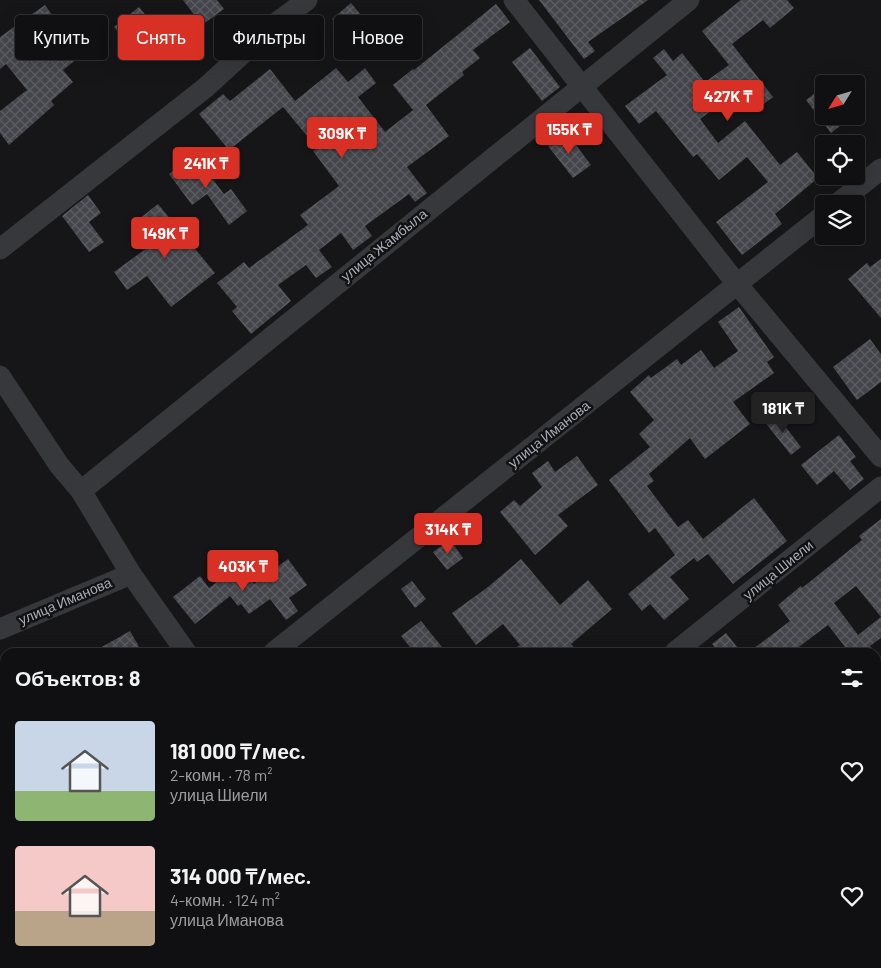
<!DOCTYPE html>
<html lang="ru">
<meta charset="utf-8">
<style>
body{margin:0;font-family:Barlow,sans-serif;background:#19191b;color:#f1f3f6;height:100vh;display:flex;flex-direction:column;font-size:19px;white-space:nowrap}
*{box-sizing:border-box;margin:0}
p{font-size:16px;color:#9c9d9f}
.icon{flex:none;width:28px;height:28px;fill:none;stroke:currentColor;stroke-width:2;stroke-linecap:round;stroke-linejoin:round}
.map{position:relative;flex:1;overflow:hidden}
.drawer{position:absolute;left:0px;top:648px;width:881px;height:321px;display:flex;flex-direction:column;background:#101012;border-radius:15px 15px 0 0;box-shadow:0 5px 20px #0002,0 0 0 1px #303032}
.drawer>*{flex:none}
.hud{position:absolute;left:15px;top:15px;width:500px;height:45px;display:flex;gap:10px}
.needle{width:32px;rotate:233deg}
.fabs{position:absolute;left:815px;top:75px;display:grid;gap:10px}
.fabs a{display:grid;place-items:center;width:50px;height:50px;border-radius:5px;background:#101012;box-shadow:0 5px 20px #0002,0 0 0 1px #303032;font-size:25px}
.price{position:absolute;translate:-50% -42px;padding:0 11px;border-radius:5px;background:#d93025;color:#fff;font-size:16px;line-height:32px;filter:drop-shadow(0 1px 2px #0008)}
.price::after{content:'';position:absolute;left:50%;top:30px;width:15px;height:11px;margin-left:-8px;background:inherit;clip-path:polygon(0 0,100% 0,50% 100%)}
.price.active{background:#222;color:#fff}
ul{padding:0;list-style:none}
li{display:flex;align-items:center;gap:15px;height:125px;padding:0 15px}
li span{display:grid;place-items:center;flex:none;width:140px;height:100px;border-radius:5px;color:#555}
li>.icon{margin-inline-start:auto}
span .icon{width:60px;height:60px;fill:#fffc;stroke-width:1}
li b{font-size:21px}
h2{display:flex;justify-content:space-between;align-items:center;height:60px;padding:0 15px;font-size:21px}
.tag{padding:0 18px;border-radius:5px;background:#101012;box-shadow:0 5px 20px #0002,0 0 0 1px #303032;font-size:18px;line-height:45px}
.tag.active{background:#d93025;color:#fff}
.map>svg:first-child{display:block}
.building{fill:url(#building-cross-hatch);fill-rule:evenodd}
.lines{fill:none;stroke-linecap:round;stroke-linejoin:round}
.minor{stroke:#37383c;stroke-width:21}
.labels{text-anchor:middle;stroke-width:5;stroke-linejoin:round;paint-order:stroke}
.street-label{font-size:14px;fill:#a9acb7;stroke:#111113}
</style>
<div class="map">
<svg width="881" height="968" viewBox="0 0 881 968">
<defs>
<pattern id="building-cross-hatch" width="8" height="8" patternUnits="userSpaceOnUse" patternTransform="scale(1.25)"><rect width="8" height="8" fill="#45464b"/><path d="M0 0l8 8M0 8l8-8" fill="none" stroke="#5d5e63"/></pattern>
</defs>
<rect width="100%" height="100%" fill="#161618"/>
<!-- building -->
<g class="building">
<path d="M183 0H217L224 9 202 25Z"/>
<path d="M539 0H648L588 42 595 51 584 59Z"/>
<path d="M741 0H787L794 8 770 28 763 20 732 44 773 97 761 106 746 86 700 119 718 143 745 121 780 165 797 152 818 178 775 214 782 224 742 255 716 222 768 182 747 157 719 180 697 154 693 157 656 111 639 124 625 106 667 75 653 58 664 49 673 61 682 53 705 82 729 65 702 31Z"/>
<path d="M351 3 372 28 352 44 332 19Z"/>
<path d="M496 4 510 22 473 50 480 58 462 72 464 75 426 105 449 136 407 167 427 193 415 202 409 194 365 226 372 236 353 250 341 233 319 250 332 267 316 278 306 265 278 285 291 301 251 334 232 311 237 307 217 283 244 262 249 268 308 225 300 215 339 186 313 151 317 148 283 107 229 150 199 114 223 94 230 101 270 69 295 101 336 68 348 82 365 68 376 83 358 97 385 132 413 110 393 85 413 69 414 70Z"/>
<path d="M45 5 71 42 96 23 106 36 63 70 73 82 51 101 54 105 9 145 0 133V111L27 90 6 64 0 69V37Z"/>
<path d="M139 7 162 35 137 55 114 27Z"/>
<path d="M530 48 560 87 542 101 512 62Z"/>
<path d="M824 86V116H853L831 133 806 100Z"/>
<path d="M566 132 591 165 573 178 548 146Z"/>
<path d="M194 155 224 194 231 189 247 211 229 225 207 194 192 205 169 174Z"/>
<path d="M88 195 101 213 89 222 104 242 89 252 62 216Z"/>
<path d="M158 204 215 273 171 307 147 276 127 290 114 272 151 245 134 223Z"/>
<path d="M881 259V318L848 279 867 263 870 267Z"/>
<path d="M739 307 774 357 767 362 774 373 733 402 750 424 705 459 690 438 649 474 654 481 647 486 678 527 688 520 703 539 754 498 787 541 733 584 708 554 697 562 694 558 670 577 689 599 664 620 650 604 642 611 628 594 675 555 655 528 649 533 609 480 650 447 639 434 654 420 630 392 649 375 651 378 677 359 681 365 701 350 714 368 738 351 718 322Z"/>
<path d="M870 339 881 354V382L857 400 833 367Z"/>
<path d="M775 413 801 447 791 455 764 421Z"/>
<path d="M839 435 856 457 850 461 864 479 850 490 834 471 817 485 801 465Z"/>
<path d="M577 456 598 485 558 515 568 526 535 555 500 512 514 500 520 506 542 487 532 473 548 461 555 472Z"/>
<path d="M881 519V638L870 646 875 652H849L828 625 792 652H749L790 621 778 605 801 586 802 588 862 540 859 536ZM856 586 881 617 858 635 834 603Z"/>
<path d="M450 540 463 558 447 570 433 552Z"/>
<path d="M288 559 307 585 289 598 298 611 286 620 270 599 249 614 241 604 238 606 230 596 195 624 173 597 200 576 209 588 239 565 254 584Z"/>
<path d="M521 559 560 605 588 580 612 609 571 644 578 652H510L520 645 503 624 476 645 452 613 488 587Z"/>
<path d="M412 581 426 599 415 608 401 589Z"/>
<path d="M421 621 446 652H414L401 636Z"/>
<path d="M130 631 142 652H93Z"/>
<path d="M726 633 741 652H719L712 644Z"/>
</g>
<g class="lines">
<!-- minor -->
<g class="minor">
<path d="M514 0 737 284 881 457"/>
<path d="M837 204 881 169"/>
<path d="M0 249 205 88 275 24 307 0"/>
<path d="M0 376 59 465 81 491 131 574 186 652"/>
<path d="M81 491 689 0"/>
<path d="M0 629 131 574"/>
<path d="M274 652 824 215"/>
<path d="M675 652 881 487"/>
<path d="M876 806 881 803"/>
<path d="M0 841 5 838"/>
<path d="M394 964 396 968"/>
<path d="M672 968 677 964"/>
</g>
</g>
<g class="labels">
<!-- street labels -->
<g class="street-label">
<text transform="translate(384 245) rotate(-39)" y="5">улица Жамбыла</text>
<text transform="translate(549 434) rotate(-38)" y="5">улица Иманова</text>
<text transform="translate(778 570) rotate(-39)" y="5">улица Шиели</text>
<text transform="translate(65 601) rotate(-23)" y="5">улица Иманова</text>
</g>
</g>
</svg>
<div class="fabs">
<a><svg class="needle" viewBox="-14 -14 28 28"><path d="M0-13l5 13h-10z" fill="#e53935"/><path d="M0 13l5-13h-10z" fill="#9c9d9f"/></svg></a>
<a><svg class="icon" aria-label="locate" viewBox="0 0 24 24"><circle cx="12" cy="12" r="6"/><path d="M12 2v4M12 18v4M2 12h4M18 12h4"/></svg></a>
<a><svg class="icon" aria-label="layers" viewBox="0 0 24 24"><path d="M12 4l9 5-9 5-9-5zM3 14l9 5 9-5"/></svg></a>
</div>
<b class="price" style="left:728px;top:122px">427K ₸</b>
<b class="price" style="left:569px;top:155px">155K ₸</b>
<b class="price" style="left:342px;top:159px">309K ₸</b>
<b class="price" style="left:206px;top:189px">241K ₸</b>
<b class="price" style="left:165px;top:259px">149K ₸</b>
<b class="price active" style="left:783px;top:434px">181K ₸</b>
<b class="price" style="left:448px;top:555px">314K ₸</b>
<b class="price" style="left:243px;top:592px">403K ₸</b>
<div class="hud">
<a class="tag">Купить</a>
<a class="tag active">Снять</a>
<a class="tag">Фильтры</a>
<a class="tag">Новое</a>
</div>
<section class="drawer">
<h2>Объектов: 8<svg class="icon" aria-label="filters" viewBox="0 0 24 24"><path d="M4 7h16M4 17h16"/><circle cx="9" cy="7" r="2"/><circle cx="15" cy="17" r="2"/></svg></h2>
<ul>
<li><span style="background:linear-gradient(#c9d6e8 70%,#8fb573 0)"><svg class="icon" aria-label="home" viewBox="0 0 24 24"><path d="M3 11l9-7 9 7M6 9v11h12V9"/></svg></span><div><b>181 000 ₸/мес.</b><p>2-комн. · 78 m²</p><p>улица Шиели</p></div><svg class="icon" aria-label="heart" viewBox="0 0 24 24"><path d="M12 20l-8-8c-3-5 5-10 8-4 3-6 11-1 8 4z"/></svg></li>
<li><span style="background:linear-gradient(#f6c9c9 65%,#b9a48a 0)"><svg class="icon" aria-label="home" viewBox="0 0 24 24"><path d="M3 11l9-7 9 7M6 9v11h12V9"/></svg></span><div><b>314 000 ₸/мес.</b><p>4-комн. · 124 m²</p><p>улица Иманова</p></div><svg class="icon" aria-label="heart" viewBox="0 0 24 24"><path d="M12 20l-8-8c-3-5 5-10 8-4 3-6 11-1 8 4z"/></svg></li>
</ul>
</section>
</div>
